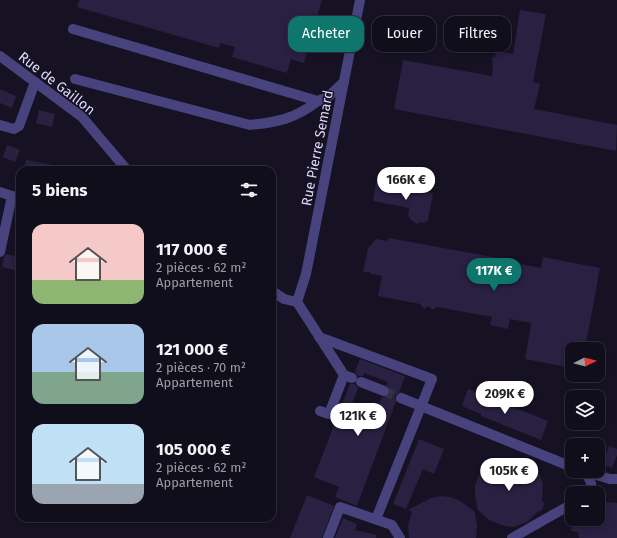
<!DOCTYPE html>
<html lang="fr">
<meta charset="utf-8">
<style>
body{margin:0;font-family:"Fira Sans",sans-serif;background:#1e1c28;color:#f1f3f6;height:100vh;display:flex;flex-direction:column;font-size:15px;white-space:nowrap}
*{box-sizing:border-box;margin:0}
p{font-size:13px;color:#9c9ca3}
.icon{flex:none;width:22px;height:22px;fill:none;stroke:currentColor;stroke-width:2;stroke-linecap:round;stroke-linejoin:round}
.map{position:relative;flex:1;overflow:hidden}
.panel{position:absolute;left:16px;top:166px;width:260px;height:356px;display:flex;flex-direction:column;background:#100e1b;border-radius:12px;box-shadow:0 2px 6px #0003,0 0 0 1px #302e3a}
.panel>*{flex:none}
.hud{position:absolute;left:288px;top:16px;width:269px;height:36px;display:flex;gap:8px}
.needle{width:26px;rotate:84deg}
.fabs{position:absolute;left:565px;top:342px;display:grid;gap:8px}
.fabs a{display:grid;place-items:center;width:40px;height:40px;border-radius:8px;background:#100e1b;box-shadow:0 2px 6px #0003,0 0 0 1px #302e3a;font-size:20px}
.price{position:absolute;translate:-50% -34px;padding:0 9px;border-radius:14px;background:#fff;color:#222;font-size:13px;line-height:26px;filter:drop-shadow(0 1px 2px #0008)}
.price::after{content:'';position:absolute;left:50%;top:24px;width:12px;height:9px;margin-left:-6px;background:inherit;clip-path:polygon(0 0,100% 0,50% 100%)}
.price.selected{background:#0f766e;color:#fff}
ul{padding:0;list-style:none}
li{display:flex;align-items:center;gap:12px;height:100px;padding:0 16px}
li span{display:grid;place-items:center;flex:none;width:112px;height:80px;border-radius:12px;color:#555}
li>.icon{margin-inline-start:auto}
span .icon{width:48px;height:48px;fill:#fffc;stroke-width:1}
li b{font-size:17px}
h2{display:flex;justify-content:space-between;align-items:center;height:48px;padding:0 16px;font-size:17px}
.chip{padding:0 14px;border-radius:12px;background:#100e1b;box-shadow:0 2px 6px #0003,0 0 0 1px #302e3a;font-size:14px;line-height:36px}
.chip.selected{background:#0f766e;color:#fff}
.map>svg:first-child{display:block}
.building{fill:#292042}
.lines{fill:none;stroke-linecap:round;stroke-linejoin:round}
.minor-tunnel{stroke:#343044;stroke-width:10;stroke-dasharray:10 5;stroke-linecap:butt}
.minor{stroke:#48437d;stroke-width:10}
.labels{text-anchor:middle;stroke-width:3;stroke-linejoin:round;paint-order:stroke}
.street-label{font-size:14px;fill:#dfd9fa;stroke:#161224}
</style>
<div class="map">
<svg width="617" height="538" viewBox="0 0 617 538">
<rect width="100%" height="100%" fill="#161224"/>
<!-- building -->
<g class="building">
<path d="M79 0H322L304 63 291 59 287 73 232 57 235 47 220 43 219 48 77 7Z"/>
<path d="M520 10 546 14 533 82 540 84 534 109 617 125 616 151 394 109 403 60 492 76 493 65 492 57H495L496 51 513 54Z"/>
<path d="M0 89 16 96 12 108 0 103Z"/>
<path d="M39 110 55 114 52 127 36 123Z"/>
<path d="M7 145 20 150 15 162 3 157Z"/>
<path d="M26 160 58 166 57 170H24Z"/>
<path d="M376 183 433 193 428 220 424 223 419 222 417 224 411 220 408 215 409 208 373 201Z"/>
<path d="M389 238 520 262V264L541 268 543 257 600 268 585 349H572V368L525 359 531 323 510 319 508 329 490 325 492 317 437 307 432 310 429 306 424 309 420 304 378 296 382 276 371 274 369 272H363L368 248 376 239 388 241Z"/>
<path d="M6 254 20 257V271L2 267 4 257Z"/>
<path d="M360 359 405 376 399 392 395 396 396 401 357 506 335 497 339 487 314 477 350 384H355L358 388 353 402 376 411 382 397 388 396 390 393 389 387 386 385 388 382 364 373 363 376H358L355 372Z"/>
<path d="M468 389 548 421 541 440 481 416V414L462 406Z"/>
<path d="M419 439 444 449 434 474 423 469 406 509 393 504Z"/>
<path d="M609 446 617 449V455L612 468 602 464Z"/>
<path d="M505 458H514L524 461 532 466 540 476 543 484 542 502 545 503 541 512 539 511 527 522 514 527 504 526 489 520 478 510 475 496V486L478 477 484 469 491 463Z"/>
<path d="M307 495 334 506 322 538H290Z"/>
<path d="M441 496 450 497 459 500 475 512 477 527 476 538H409L408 526 412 512 408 510 431 498Z"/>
<path d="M606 502 617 503V538H579L578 532 571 531 573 519H598V504Z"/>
<path d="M343 518 357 524 355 530 376 535V538H335Z"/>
</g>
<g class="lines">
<!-- minor-tunnel -->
<path class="minor-tunnel" d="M384 391 401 398"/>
<!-- minor -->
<g class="minor">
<path d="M73 29 318 101 328 97 344 82"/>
<path d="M0 56 82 117 127 170"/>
<path d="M75 79 250 125C279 122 294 119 318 101"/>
<path d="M0 125 14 129 19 126 35 82"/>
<path d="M0 192 20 199"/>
<path d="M0 252 12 196"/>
<path d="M272 291 284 299 297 302"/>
<path d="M297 302 306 274 360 0"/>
<path d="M297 302 344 375 352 378"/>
<path d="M319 337 432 379 376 519"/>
<path d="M361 382 384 391"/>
<path d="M401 398 572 467"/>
<path d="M320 411 329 414 344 375"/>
<path d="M583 471 610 479H617"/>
<path d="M583 471C590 479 593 482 590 493"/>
<path d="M328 538 340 507 392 525 400 538"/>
<path d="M512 538 572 504"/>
</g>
</g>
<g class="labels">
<!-- street labels -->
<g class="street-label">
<text transform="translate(57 83) rotate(38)" y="5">Rue de Gaillon</text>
<text transform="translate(317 148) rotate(-79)" y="5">Rue Pierre Semard</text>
</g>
</g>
</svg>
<div class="fabs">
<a><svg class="needle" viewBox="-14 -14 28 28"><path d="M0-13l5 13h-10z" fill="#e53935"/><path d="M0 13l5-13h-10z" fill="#9c9ca3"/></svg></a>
<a><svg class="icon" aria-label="layers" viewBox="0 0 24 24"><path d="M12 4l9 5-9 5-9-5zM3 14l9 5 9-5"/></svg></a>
<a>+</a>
<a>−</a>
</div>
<b class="price" style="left:406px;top:201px">166K €</b>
<b class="price selected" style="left:494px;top:292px">117K €</b>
<b class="price" style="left:505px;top:415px">209K €</b>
<b class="price" style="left:358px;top:437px">121K €</b>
<b class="price" style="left:509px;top:492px">105K €</b>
<div class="hud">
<a class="chip selected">Acheter</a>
<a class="chip">Louer</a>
<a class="chip">Filtres</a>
</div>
<section class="panel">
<h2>5 biens<svg class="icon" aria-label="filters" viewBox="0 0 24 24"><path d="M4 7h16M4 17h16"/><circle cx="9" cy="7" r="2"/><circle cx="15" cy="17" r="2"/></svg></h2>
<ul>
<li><span style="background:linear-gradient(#f6c9c9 70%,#8fb573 0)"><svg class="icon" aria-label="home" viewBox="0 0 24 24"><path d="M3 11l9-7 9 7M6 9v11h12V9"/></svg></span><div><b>117 000 €</b><p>2 pièces · 62 m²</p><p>Appartement</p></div></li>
<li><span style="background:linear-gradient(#a9c7e8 60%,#7fa58c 0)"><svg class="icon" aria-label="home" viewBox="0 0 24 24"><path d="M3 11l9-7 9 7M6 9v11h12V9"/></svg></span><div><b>121 000 €</b><p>2 pièces · 70 m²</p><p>Appartement</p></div></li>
<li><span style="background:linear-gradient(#bfe0f5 75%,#9aa5b1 0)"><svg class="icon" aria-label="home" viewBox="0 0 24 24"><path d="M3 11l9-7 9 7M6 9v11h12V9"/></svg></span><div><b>105 000 €</b><p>2 pièces · 62 m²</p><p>Appartement</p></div></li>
</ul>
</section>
</div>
